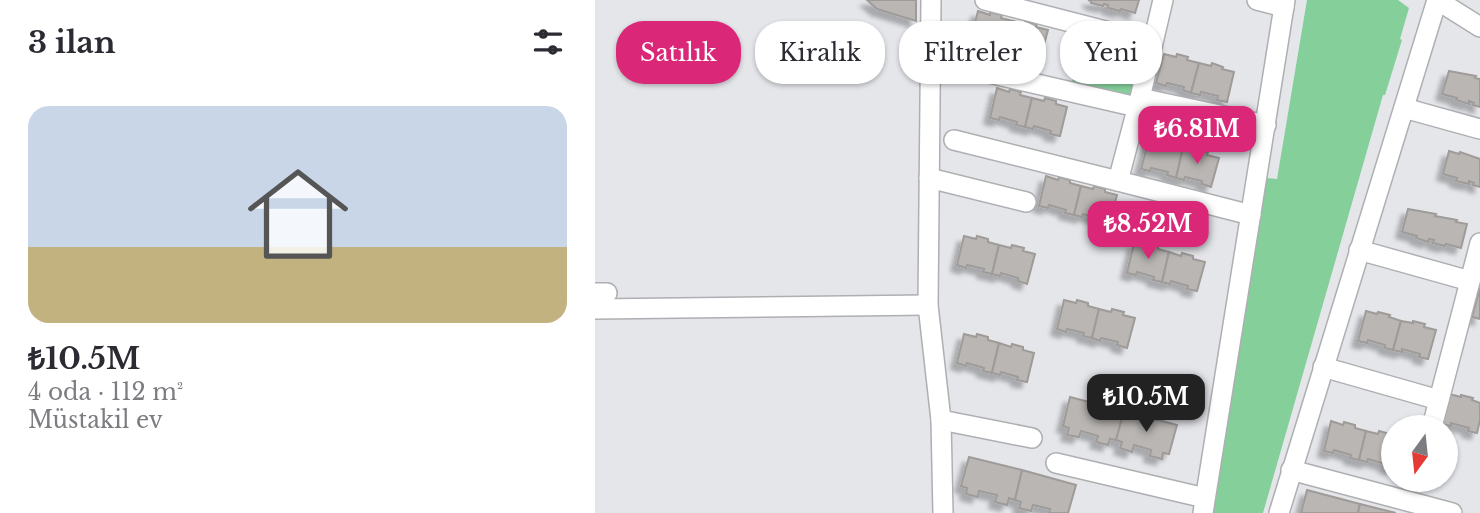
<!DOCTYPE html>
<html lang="tr">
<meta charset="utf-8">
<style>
body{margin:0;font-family:"Libre Baskerville",serif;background:#f7f7f7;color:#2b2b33;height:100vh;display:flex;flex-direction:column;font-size:26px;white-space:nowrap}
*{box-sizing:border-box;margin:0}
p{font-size:23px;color:#7c7c81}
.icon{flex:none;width:38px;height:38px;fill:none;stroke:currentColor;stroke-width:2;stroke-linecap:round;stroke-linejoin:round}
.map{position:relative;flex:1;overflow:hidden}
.panel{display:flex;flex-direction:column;background:#fff;width:595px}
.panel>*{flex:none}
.top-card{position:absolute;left:21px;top:21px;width:665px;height:63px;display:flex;gap:14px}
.needle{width:46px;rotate:195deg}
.buttons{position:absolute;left:786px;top:415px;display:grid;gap:14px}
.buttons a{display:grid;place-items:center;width:77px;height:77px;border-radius:50%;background:#fff;box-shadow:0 2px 5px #0004;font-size:35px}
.price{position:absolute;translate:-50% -60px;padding:0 16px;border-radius:14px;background:#db2777;color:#fff;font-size:23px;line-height:46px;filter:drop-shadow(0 2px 4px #0008)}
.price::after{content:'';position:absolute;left:50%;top:42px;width:21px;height:16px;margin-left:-10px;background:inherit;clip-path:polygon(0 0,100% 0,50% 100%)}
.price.active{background:#222;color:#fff}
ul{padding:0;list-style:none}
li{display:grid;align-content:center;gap:14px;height:371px;padding:0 28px}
li span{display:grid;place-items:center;height:217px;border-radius:21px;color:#555}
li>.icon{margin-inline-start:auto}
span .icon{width:126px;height:126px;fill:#fffc;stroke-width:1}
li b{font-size:30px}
h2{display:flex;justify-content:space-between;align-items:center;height:84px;padding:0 28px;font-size:30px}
.chip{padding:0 24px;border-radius:28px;background:#fff;box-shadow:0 2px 5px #0004;font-size:24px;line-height:63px}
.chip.active{background:#db2777;color:#fff}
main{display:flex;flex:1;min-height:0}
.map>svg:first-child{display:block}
.green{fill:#84cf9a}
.building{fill:#b9b6b3;stroke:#9e9b99;stroke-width:2;filter:url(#shadow)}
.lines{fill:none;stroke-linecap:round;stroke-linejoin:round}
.minor-casing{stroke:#aeafb2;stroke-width:22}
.minor{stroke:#fff;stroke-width:19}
</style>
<main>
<section class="panel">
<h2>3 ilan<svg class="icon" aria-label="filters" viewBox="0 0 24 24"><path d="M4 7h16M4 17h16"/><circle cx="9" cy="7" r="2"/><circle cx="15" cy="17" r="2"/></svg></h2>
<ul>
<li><span style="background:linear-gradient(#c9d6e8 65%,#c2b280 0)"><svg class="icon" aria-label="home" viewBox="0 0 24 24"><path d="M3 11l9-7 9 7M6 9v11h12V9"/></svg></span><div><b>₺10.5M</b><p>4 oda · 112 m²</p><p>Müstakil ev</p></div></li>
</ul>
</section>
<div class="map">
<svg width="885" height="513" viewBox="0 0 885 513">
<defs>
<filter id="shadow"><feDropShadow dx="-6" dy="6" stdDeviation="2" flood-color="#0004"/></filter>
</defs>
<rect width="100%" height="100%" fill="#e5e6ea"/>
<!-- green -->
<g class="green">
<path d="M712 0H803L814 8 805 39 807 40 790 95H788L668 513H615L671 178 682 179Z"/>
<path d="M489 32 547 46 534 99 476 85Z"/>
</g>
<!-- building -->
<g class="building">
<path d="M272 0H321V21L282 9Z"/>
<path d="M493 0H544L540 13 526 9 525 11 513 8V5L509 4 508 6 496 3V1Z"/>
<path d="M383 11 395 15V12L407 15 406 18 418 21 410 50 402 48V45L385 40 384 43 375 41Z"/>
<path d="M418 21 430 24V21L442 24 441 27 453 30 445 59 436 57 437 54 419 49V52L410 50Z"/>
<path d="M569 54 581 57 582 54 593 57 592 60 604 63 596 93 588 90 589 87 572 83 571 86 561 83Z"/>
<path d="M604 63 616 66 617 63 628 67 627 69 639 72 632 102 622 100 623 96 606 92 605 95 596 93Z"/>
<path d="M854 71 881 76 880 78 885 79V107L878 105 879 103 874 101V104L861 100 862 98 847 94Z"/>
<path d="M402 88 414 92 415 89 426 92 425 95 437 98 430 127 421 125 422 122 405 117 404 120 395 118Z"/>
<path d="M437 98 449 101 450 98 461 101V104L472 107 465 136 455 134 456 131 439 126 438 129 430 127Z"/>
<path d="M554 139 565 142 566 139 578 142 577 145 588 148 581 178 572 175 573 172 556 168 555 171 546 169Z"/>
<path d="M588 148 600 151 601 149 613 152 612 155 624 158 616 187 607 184V181L590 177 589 180 581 178Z"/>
<path d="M854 151 864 154 865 152 885 159V187L878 185 879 183 874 181V184L861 181 862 178 848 174Z"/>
<path d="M451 176 463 180 464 177 475 180V183L486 186 479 215 470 213 471 210 454 205 453 208 444 206Z"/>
<path d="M486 186 498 189 499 186 510 189V192L522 195 514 224 504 222 505 219 488 214 487 217 479 215Z"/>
<path d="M813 209 841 214 840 216 862 220 861 222 872 224 866 248 851 244 850 246 838 243 839 240 834 239 833 242 821 238 822 236 807 232Z"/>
<path d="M369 236 381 239 382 236 393 239V242L404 245 397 274 388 272 389 269 372 265 371 268 362 265Z"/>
<path d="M539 243 551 246 552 243 563 246V249L574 252 567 282 558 280 559 277 542 272 541 275 532 273Z"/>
<path d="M404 245 416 248 417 245 429 248 428 251 440 254 432 284 423 281V278L406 273 405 276 397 274Z"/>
<path d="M574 252 586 256 587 253 598 256V259L610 262 602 291 592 289 593 286 576 281 575 284 567 282Z"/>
<path d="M885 288V319L877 317Z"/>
<path d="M469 300 481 303 482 300 493 303V306L504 309 497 338 488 336 489 333 472 329 471 332 462 329Z"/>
<path d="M504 309 516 312 517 309 529 312 528 315 540 318 532 348 522 345 523 342 506 338 505 341 497 338Z"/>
<path d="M771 311 782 314 783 312 795 315 794 317 806 321 798 350 790 348V345L773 340 772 343 763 341Z"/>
<path d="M806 321 818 323V321L830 324 829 327 841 330 833 359 824 357 825 354 807 349V352L798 350Z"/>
<path d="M369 334 381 337 382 334 393 337V340L404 343 397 373 388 371 389 368 372 363 371 366 362 363Z"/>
<path d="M404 343 416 347 417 344 428 347V350L439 353 432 382 422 380 423 377 406 372 405 375 397 373Z"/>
<path d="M854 394 866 397V395L878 398 877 400 885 403V420L882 433 873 431 874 428 856 423V426L846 424Z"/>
<path d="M475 397 529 411 521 440 515 439 513 445 501 442 503 436 486 431 484 437 472 435 474 428 468 426Z"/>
<path d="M529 411 582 425 574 454 568 453 567 459 555 456 556 450 539 445 537 452 525 448 527 442 521 440Z"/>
<path d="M736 421 748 425 749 422 760 425V428L771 431 764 460 755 458 756 455 739 450 738 453 729 451Z"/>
<path d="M771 431 783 434 784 431 795 434V437L798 438V469L790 467V464L773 459 772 462 764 460Z"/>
<path d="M374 457 427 470 420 500 414 498 412 505 400 502 402 495 384 491 383 497 371 494 372 488 366 486Z"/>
<path d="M427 470 481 485 473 513H454L455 509 438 505 436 511 424 508 426 502 420 500Z"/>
<path d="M712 490 765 504 763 513H706Z"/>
<path d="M765 504 801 513H763Z"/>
</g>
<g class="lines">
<!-- minor casing -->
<g class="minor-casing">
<g id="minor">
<path d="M336 0 333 305 346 420 348 513"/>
<path d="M390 0 557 43"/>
<path d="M662 0 689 7"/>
<path d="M842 0 885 27"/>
<path d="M368 67 542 107"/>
<path d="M545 98 568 0"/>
<path d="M809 108 885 129"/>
<path d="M359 140 523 181"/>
<path d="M334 178 431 202"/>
<path d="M656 215 523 181 545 98 671 125"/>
<path d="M764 250 875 281"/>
<path d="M0 293H12"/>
<path d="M0 309 333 305"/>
<path d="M728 367 844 400"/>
<path d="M346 420 437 438"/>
<path d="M837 427 885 243"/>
<path d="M461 463 610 498"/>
<path d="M696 470 857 513"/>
<path d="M608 513 690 0"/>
<path d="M684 513 842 0"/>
</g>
</g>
<!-- minor -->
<use href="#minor" class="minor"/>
</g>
</svg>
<div class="buttons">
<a><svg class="needle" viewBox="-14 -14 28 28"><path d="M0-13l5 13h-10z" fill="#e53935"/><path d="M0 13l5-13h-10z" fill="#7c7c81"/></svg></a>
</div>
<b class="price" style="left:602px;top:166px">₺6.81M</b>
<b class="price" style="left:553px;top:261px">₺8.52M</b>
<b class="price active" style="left:551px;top:434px">₺10.5M</b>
<div class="top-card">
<a class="chip active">Satılık</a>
<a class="chip">Kiralık</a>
<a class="chip">Filtreler</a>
<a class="chip">Yeni</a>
</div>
</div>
</main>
